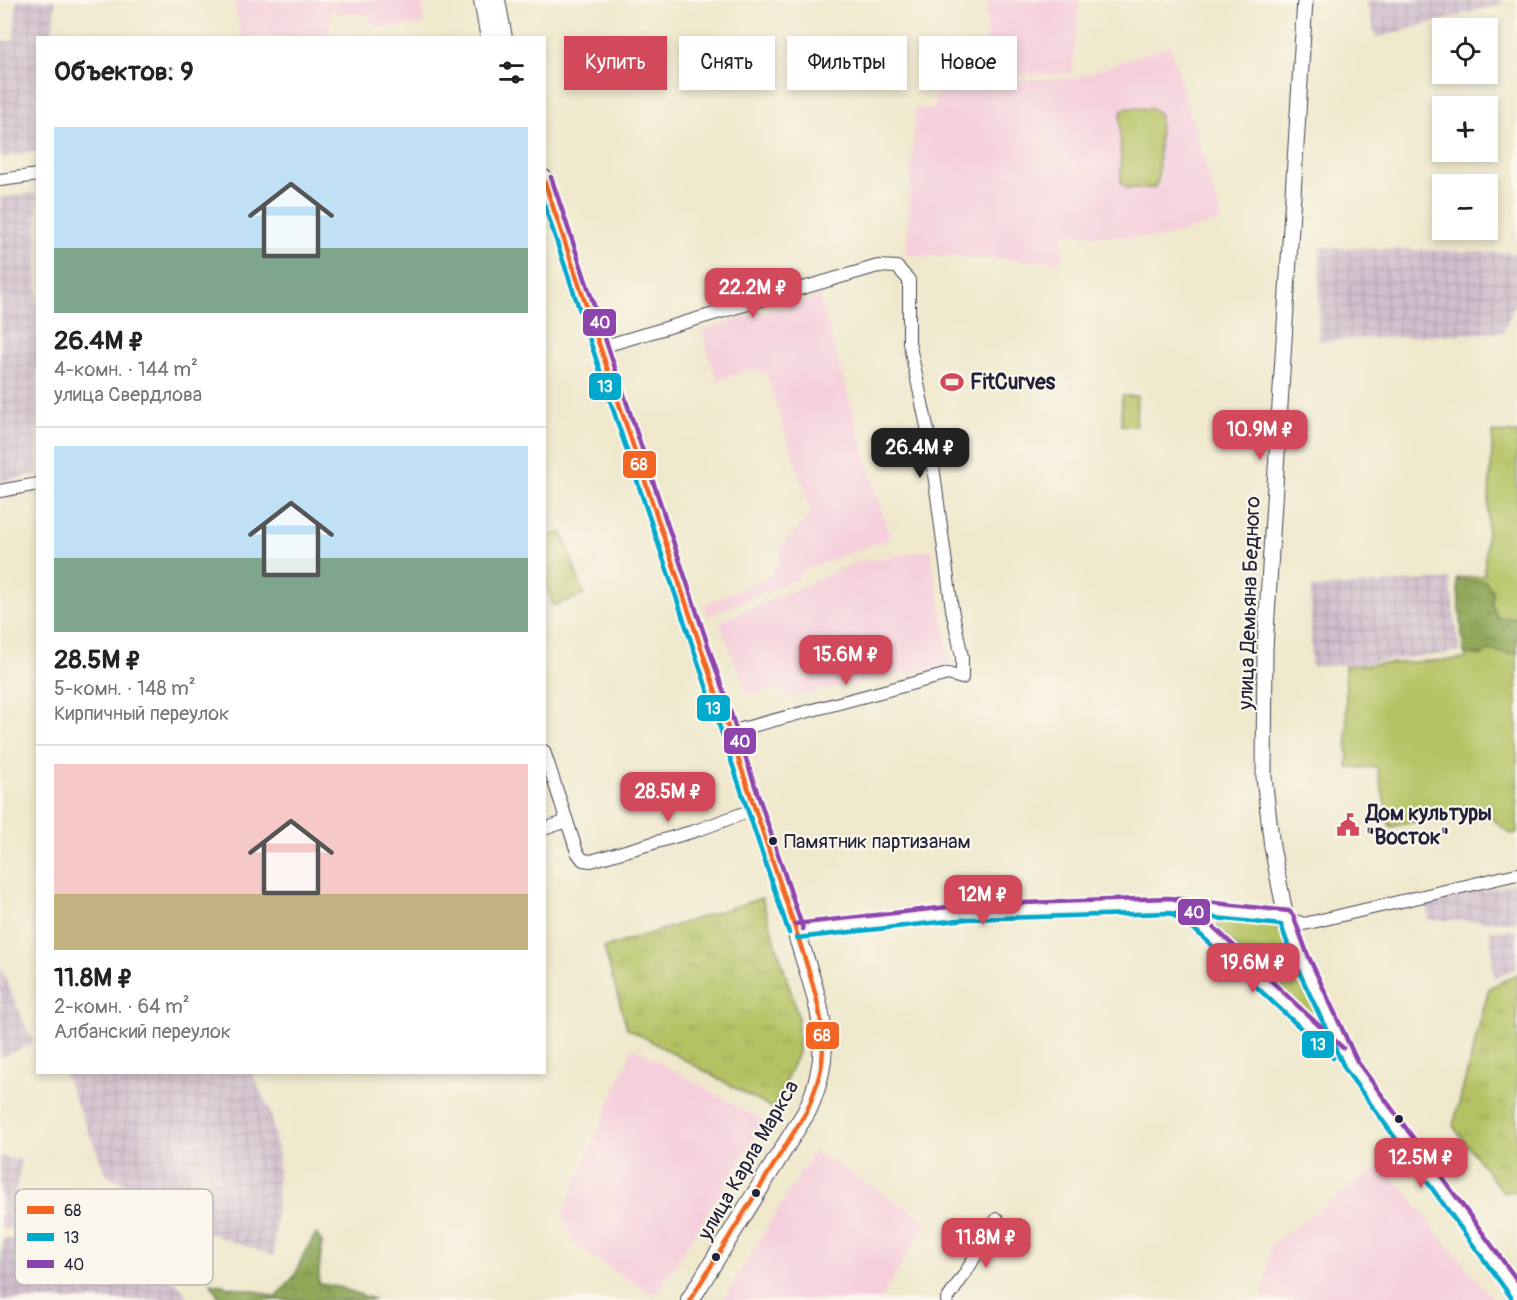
<!DOCTYPE html>
<html lang="ru">
<meta charset="utf-8">
<style>
body{margin:0;font-family:Pangolin,sans-serif;background:#f2f2f2;color:#222;height:100vh;display:flex;flex-direction:column;font-size:22px;white-space:nowrap}
*{box-sizing:border-box;margin:0}
p{font-size:20px;color:#767676}
.icon{flex:none;width:33px;height:33px;fill:none;stroke:currentColor;stroke-width:2;stroke-linecap:round;stroke-linejoin:round}
.map{position:relative;flex:1;overflow:hidden}
.details{position:absolute;left:36px;top:36px;width:510px;height:1038px;display:flex;flex-direction:column;background:#fff;border-radius:0px;box-shadow:0 3px 9px #0003}
.details>*{flex:none}
.banner{position:absolute;left:564px;top:36px;width:570px;height:54px;display:flex;gap:12px}
.buttons{position:absolute;left:1432px;top:18px;display:grid;gap:12px}
.buttons a{display:grid;place-items:center;width:66px;height:66px;border-radius:0px;background:#fff;box-shadow:0 3px 9px #0003;font-size:30px}
.price{position:absolute;translate:-50% -51px;padding:0 14px;border-radius:12px;background:#d1495b;color:#fff;font-size:20px;line-height:39px;filter:drop-shadow(0 2px 3px #0008)}
.price::after{content:'';position:absolute;left:50%;top:36px;width:18px;height:14px;margin-left:-9px;background:inherit;clip-path:polygon(0 0,100% 0,50% 100%)}
.price.active{background:#222;color:#fff}
ul{padding:0;list-style:none}
li{display:grid;align-content:center;gap:12px;height:318px;padding:0 18px}
li+li{border-top:2px solid #e0e0e0}
li span{display:grid;place-items:center;height:186px;border-radius:0px;color:#555}
li>.icon{margin-inline-start:auto}
span .icon{width:108px;height:108px;fill:#fffc;stroke-width:1}
li b{font-size:26px}
h2{display:flex;justify-content:space-between;align-items:center;height:72px;padding:0 18px;font-size:26px}
.tag{padding:0 21px;border-radius:0px;background:#fff;box-shadow:0 3px 9px #0003;font-size:21px;line-height:54px}
.tag.active{background:#d1495b;color:#fff}
.map>svg:first-child{display:block}
.built{fill:#f5cfdc}
.industrial{fill:url(#industrial-grid)}
.grass{fill:#b5c264;stroke:#6c7250;stroke-width:1.5}
.forest{fill:url(#forest-crowns);stroke:#59654a;stroke-width:1.5}
.park{fill:url(#park-tufts);stroke:#6c7250;stroke-width:1.5}
.lines{fill:none;stroke-linecap:round;stroke-linejoin:round}
.minor-casing{stroke:#414051;stroke-width:14}
.major-casing{stroke:#414051;stroke-width:17}
.highway-casing{stroke:#414051;stroke-width:20}
.minor{stroke:#fff;stroke-width:12}
.major{stroke:#fff;stroke-width:15}
.highway{stroke:#fff;stroke-width:18}
.bus-1-casing{stroke:#fbf7ec;stroke-width:9}
.bus-2-casing{stroke:#fbf7ec;stroke-width:9}
.bus-3-casing{stroke:#fbf7ec;stroke-width:9}
.bus-1{stroke:#f26522;stroke-width:4.5}
.bus-2{stroke:#00a9ce;stroke-width:4.5}
.bus-3{stroke:#8e44ad;stroke-width:4.5}
.bus-dot{fill:#22223b;stroke:#fbf7ec;stroke-width:2}
.labels{text-anchor:middle;stroke-width:4.5;stroke-linejoin:round;paint-order:stroke}
.bus-label{font-size:20px;fill:#22223b;stroke:#fbf7ec;text-anchor:start}
.poi-label{font-size:21px;font-weight:bold;fill:#22223b;stroke:#fbf7ec;text-anchor:start}
.street-label{font-size:21px;fill:#22223b;stroke:#fbf7ec}
.key{fill:#fbf7ec;stroke:#bab7b7;stroke-width:1.5}
.key-label{font-size:16px;fill:#22223b}
.line-badge{stroke:#fbf7ec;stroke-width:2}
.badge-label{font-size:16px;text-anchor:middle;font-weight:bold;fill:#fff}
</style>
<div class="map">
<svg width="1517" height="1300" viewBox="0 0 1517 1300">
<defs>
<pattern id="industrial-grid" width="8" height="8" patternUnits="userSpaceOnUse" patternTransform="scale(1.5)"><rect width="8" height="8" fill="#d1bdcc"/><path d="M0 4h8M4 0v8" fill="none" stroke="#b3a2b0"/></pattern>
<pattern id="forest-crowns" width="20" height="18" patternUnits="userSpaceOnUse" patternTransform="scale(1.5)"><rect width="20" height="18" fill="#90a85a"/><path d="M2 6a3 3 0 1 1 6 0M12 15a3 3 0 1 1 6 0" fill="none" stroke="#75884c"/></pattern>
<pattern id="park-tufts" width="24" height="20" patternUnits="userSpaceOnUse" patternTransform="scale(1.5)"><rect width="24" height="20" fill="#b5c264"/><path d="M3 7l-1-3M5 7V3M7 7l1-3M15 17l-1-3M17 17v-4M19 17l1-3" fill="none" stroke="#9ba658"/></pattern>
</defs>
<rect width="100%" height="100%" fill="#fbf7ec"/>
<filter id="ink" filterUnits="userSpaceOnUse"><feTurbulence type="fractalNoise" baseFrequency=".0167" numOctaves="2"/><feDisplacementMap in="SourceGraphic" scale="12" xChannelSelector="R" yChannelSelector="G"/><feConvolveMatrix kernelMatrix="1 2 1 2 8 2 1 2 1" color-interpolation-filters="sRGB"/></filter>
<filter id="wash" filterUnits="userSpaceOnUse"><feTurbulence type="fractalNoise" baseFrequency=".008" numOctaves="4" result="noise"/><feDisplacementMap in="SourceGraphic" scale="24" xChannelSelector="R" yChannelSelector="G"/><feGaussianBlur stdDeviation="1.35" result="paint"/><feColorMatrix in="noise" values="0 0 0 0 0 0 0 0 0 0 0 0 0 0 0 0 0 1.4 0 .05"/><feComposite in="paint" operator="in"/></filter>
<g filter="url(#wash)">
<rect width="100%" height="100%" fill="#efe8cc"/>
<!-- built -->
<g class="built">
<path d="M234 0H333L329 37H241Z"/>
<path d="M336 0H422L423 25 373 27 370 16 334 12Z"/>
<path d="M988 0H1080L1072 73 983 76Z"/>
<path d="M1170 45 1222 220 1159 239 1064 233 1062 262 906 255 915 108 934 109 935 84 1076 78Z"/>
<path d="M819 296 890 538 799 572 800 578 708 616 704 605 769 576 779 563 782 545 812 514 766 375 754 369 717 381 701 330Z"/>
<path d="M931 550 951 665 786 698 780 688 748 695 719 622 857 562Z"/>
<path d="M633 1047 764 1122 655 1297 575 1245 563 1214Z"/>
<path d="M814 1151 928 1221 880 1300H723Z"/>
<path d="M1383 1163 1437 1232 1494 1300H1262L1271 1245Z"/>
</g>
<!-- industrial -->
<g class="industrial">
<path d="M17 0H55L52 37 38 38 37 151 0 158V41H13Z"/>
<path d="M1366 0H1501L1502 4 1376 38Z"/>
<path d="M37 192V474L0 482V198Z"/>
<path d="M1320 247 1514 253 1517 257V300L1503 332 1318 341Z"/>
<path d="M1450 579 1459 652 1347 665 1311 666V588Z"/>
<path d="M1517 883V922L1428 920 1426 903Z"/>
<path d="M1490 930 1517 931V968L1494 978Z"/>
<path d="M0 966 33 1043 0 1058Z"/>
<path d="M64 1073H252L269 1108 279 1155 274 1256 133 1207V1186L107 1176Z"/>
<path d="M0 1157 21 1160 15 1198 85 1211 82 1239 0 1227Z"/>
<path d="M93 1221 180 1286 189 1300H0V1256L4 1238 87 1252Z"/>
</g>
<!-- grass -->
<g class="grass">
<path d="M1127 108 1153 109 1160 115 1158 181 1154 188H1127L1121 182 1120 117 1122 111Z"/>
<path d="M1122 396H1137L1136 426 1121 425Z"/>
<path d="M1493 432 1517 433V833L1511 834 1478 808 1390 827 1377 767 1348 768 1345 666 1466 659 1457 578 1484 576Z"/>
<path d="M562 532 584 595 553 606 545 581V538Z"/>
<path d="M1224 918 1273 924 1280 930 1295 965 1320 1013V1017L1312 1020 1306 1017 1218 928V920Z"/>
</g>
<!-- forest -->
<g class="forest">
<path d="M1457 580 1485 581 1493 592 1492 604 1497 617 1517 618V653L1510 654 1489 650 1481 656 1464 653Z"/>
<path d="M316 1234 322 1242 318 1283 338 1287 376 1300H220L211 1283 260 1292 276 1298 295 1275 303 1255Z"/>
</g>
<!-- park -->
<g class="park">
<path d="M762 898 798 1015V1053L773 1109 627 1028 604 948Z"/>
<path d="M1517 974V1191L1503 1193 1453 1126 1489 988Z"/>
</g>
</g>
<g filter="url(#ink)">
<g class="lines">
<!-- minor casing -->
<g class="minor-casing">
<g id="minor">
<path d="M0 180 38 175"/>
<path d="M601 347 878 266 897 267 909 280V342L929 436 952 609 962 657V678L948 674 730 732"/>
<path d="M0 491 38 484"/>
<path d="M544 751 577 852 583 860 591 861 698 830 755 809"/>
<path d="M544 829 567 821"/>
<path d="M1173 907 1200 924 1348 1062"/>
<path d="M796 931 966 912 1169 905 1286 918 1304 924 1517 874"/>
<path d="M947 1300 966 1272 997 1219"/>
</g>
</g>
<!-- major casing -->
<g class="major-casing">
<path id="major" d="M1305 0 1265 648 1264 777 1272 847 1286 918 1300 956 1351 1065 1517 1293"/>
</g>
<!-- highway casing -->
<g class="highway-casing">
<g id="highway">
<path d="M483 0 490 38"/>
<path d="M496 0 503 38"/>
<path d="M544 179 796 931C816 998 839 1042 807 1111L690 1300"/>
</g>
</g>
<!-- minor -->
<use href="#minor" class="minor"/>
<!-- major -->
<use href="#major" class="major"/>
<!-- highway -->
<use href="#highway" class="highway"/>
<!-- bus-1 casing -->
<g class="bus-1-casing">
<path id="bus-1" d="M544 180 796 931C809 973 827 1017 822 1062 820 1079 813 1095 807 1111L690 1300"/>
</g>
<!-- bus-2 casing -->
<g class="bus-2-casing">
<g id="bus-2">
<path d="M544 204 789 933"/>
<path d="M1168 912 1195 930 1333 1058"/>
<path d="M797 938 967 919 1169 913 1281 925 1293 959 1345 1069 1511 1297"/>
</g>
</g>
<!-- bus-3 casing -->
<g class="bus-3-casing">
<g id="bus-3">
<path d="M551 177 803 929"/>
<path d="M1176 900 1205 919 1343 1048"/>
<path d="M795 924 966 905 1169 898 1289 911 1293 915 1307 953 1357 1061 1517 1280"/>
</g>
</g>
<!-- bus-1 -->
<use href="#bus-1" class="bus-1"/>
<!-- bus-2 -->
<use href="#bus-2" class="bus-2"/>
<!-- bus-3 -->
<use href="#bus-3" class="bus-3"/>
</g>
</g>
<!-- icons -->
<defs>
<g id="stadium-bare" transform="scale(1.8)"><path d="M0-5a6.5 5 0 1 0 0 10a6.5 5 0 1 0 0-10ZM-3.5-1.8h7v3.6h-7Z" fill="#d1495b" stroke="#fbf7ec" stroke-width="2.5" paint-order="stroke"/></g>
<g id="civic-bare" transform="scale(1.8)"><path d="M-.6-6.5H3V-4.5H.6V-3L4-1V1h2V6H-6V1h2V-1L-.6-3ZM-1.2 2.5V6h2.4V2.5Z" fill="#d1495b" stroke="#fbf7ec" stroke-width="2.5" paint-order="stroke"/></g>
</defs>
<g fill-rule="evenodd">
<use href="#stadium-bare" x="952" y="382"/>
<use href="#civic-bare" x="1348" y="825"/>
</g>
<!-- markers -->
<g class="bus-dot">
<circle cx="773" cy="841" r="5"/>
<circle cx="1399" cy="1119" r="5"/>
<circle cx="756" cy="1193" r="5"/>
<circle cx="716" cy="1257" r="5"/>
</g>
<g class="labels">
<!-- bus labels -->
<g class="bus-label">
<text x="784" y="848">Памятник партизанам</text>
</g>
<!-- poi labels -->
<g class="poi-label">
<text x="970" y="389">FitCurves</text>
<text x="1366" y="820">Дом культуры<tspan x="1366" dy="24">"Восток"</tspan></text>
</g>
<!-- street labels -->
<g class="street-label">
<text transform="translate(1249 603) rotate(-88)" y="7">улица Демьяна Бедного</text>
<text transform="translate(748 1160) rotate(-60)" y="7">улица Карла Маркса</text>
</g>
</g>
<!-- legend -->
<rect x="15" y="1189" width="198" height="96" rx="9" class="key"/>
<rect x="27" y="1206" width="27" height="8" fill="#f26522"/>
<rect x="27" y="1233" width="27" height="8" fill="#00a9ce"/>
<rect x="27" y="1260" width="27" height="8" fill="#8e44ad"/>
<g class="key-label">
<text x="64" y="1216">68</text>
<text x="64" y="1243">13</text>
<text x="64" y="1270">40</text>
</g>
<g class="line-badge">
<rect x="582" y="308" width="35" height="29" rx="6" fill="#8e44ad"/>
<rect x="588" y="372" width="34" height="29" rx="6" fill="#00a9ce"/>
<rect x="622" y="450" width="35" height="29" rx="6" fill="#f26522"/>
<rect x="696" y="694" width="35" height="28" rx="6" fill="#00a9ce"/>
<rect x="723" y="727" width="34" height="28" rx="6" fill="#8e44ad"/>
<rect x="1177" y="898" width="34" height="28" rx="6" fill="#8e44ad"/>
<rect x="805" y="1021" width="35" height="29" rx="6" fill="#f26522"/>
<rect x="1301" y="1030" width="34" height="29" rx="6" fill="#00a9ce"/>
</g>
<g class="badge-label">
<text x="600" y="328">40</text>
<text x="605" y="392">13</text>
<text x="639" y="470">68</text>
<text x="713" y="714">13</text>
<text x="740" y="747">40</text>
<text x="1194" y="918">40</text>
<text x="822" y="1041">68</text>
<text x="1318" y="1050">13</text>
</g>
</svg>
<div class="buttons">
<a><svg class="icon" aria-label="locate" viewBox="0 0 24 24"><circle cx="12" cy="12" r="6"/><path d="M12 2v4M12 18v4M2 12h4M18 12h4"/></svg></a>
<a>+</a>
<a>−</a>
</div>
<b class="price" style="left:753px;top:319px">22.2M ₽</b>
<b class="price" style="left:1260px;top:461px">10.9M ₽</b>
<b class="price active" style="left:920px;top:479px">26.4M ₽</b>
<b class="price" style="left:846px;top:686px">15.6M ₽</b>
<b class="price" style="left:668px;top:823px">28.5M ₽</b>
<b class="price" style="left:983px;top:926px">12M ₽</b>
<b class="price" style="left:1253px;top:994px">19.6M ₽</b>
<b class="price" style="left:1421px;top:1189px">12.5M ₽</b>
<b class="price" style="left:986px;top:1269px">11.8M ₽</b>
<div class="banner">
<a class="tag active">Купить</a>
<a class="tag">Снять</a>
<a class="tag">Фильтры</a>
<a class="tag">Новое</a>
</div>
<section class="details">
<h2>Объектов: 9<svg class="icon" aria-label="filters" viewBox="0 0 24 24"><path d="M4 7h16M4 17h16"/><circle cx="9" cy="7" r="2"/><circle cx="15" cy="17" r="2"/></svg></h2>
<ul>
<li><span style="background:linear-gradient(#bfe0f5 65%,#7fa58c 0)"><svg class="icon" aria-label="home" viewBox="0 0 24 24"><path d="M3 11l9-7 9 7M6 9v11h12V9"/></svg></span><div><b>26.4M ₽</b><p>4-комн. · 144 m²</p><p>улица Свердлова</p></div></li>
<li><span style="background:linear-gradient(#bfe0f5 60%,#7fa58c 0)"><svg class="icon" aria-label="home" viewBox="0 0 24 24"><path d="M3 11l9-7 9 7M6 9v11h12V9"/></svg></span><div><b>28.5M ₽</b><p>5-комн. · 148 m²</p><p>Кирпичный переулок</p></div></li>
<li><span style="background:linear-gradient(#f6c9c9 70%,#c2b280 0)"><svg class="icon" aria-label="home" viewBox="0 0 24 24"><path d="M3 11l9-7 9 7M6 9v11h12V9"/></svg></span><div><b>11.8M ₽</b><p>2-комн. · 64 m²</p><p>Албанский переулок</p></div></li>
</ul>
</section>
</div>
